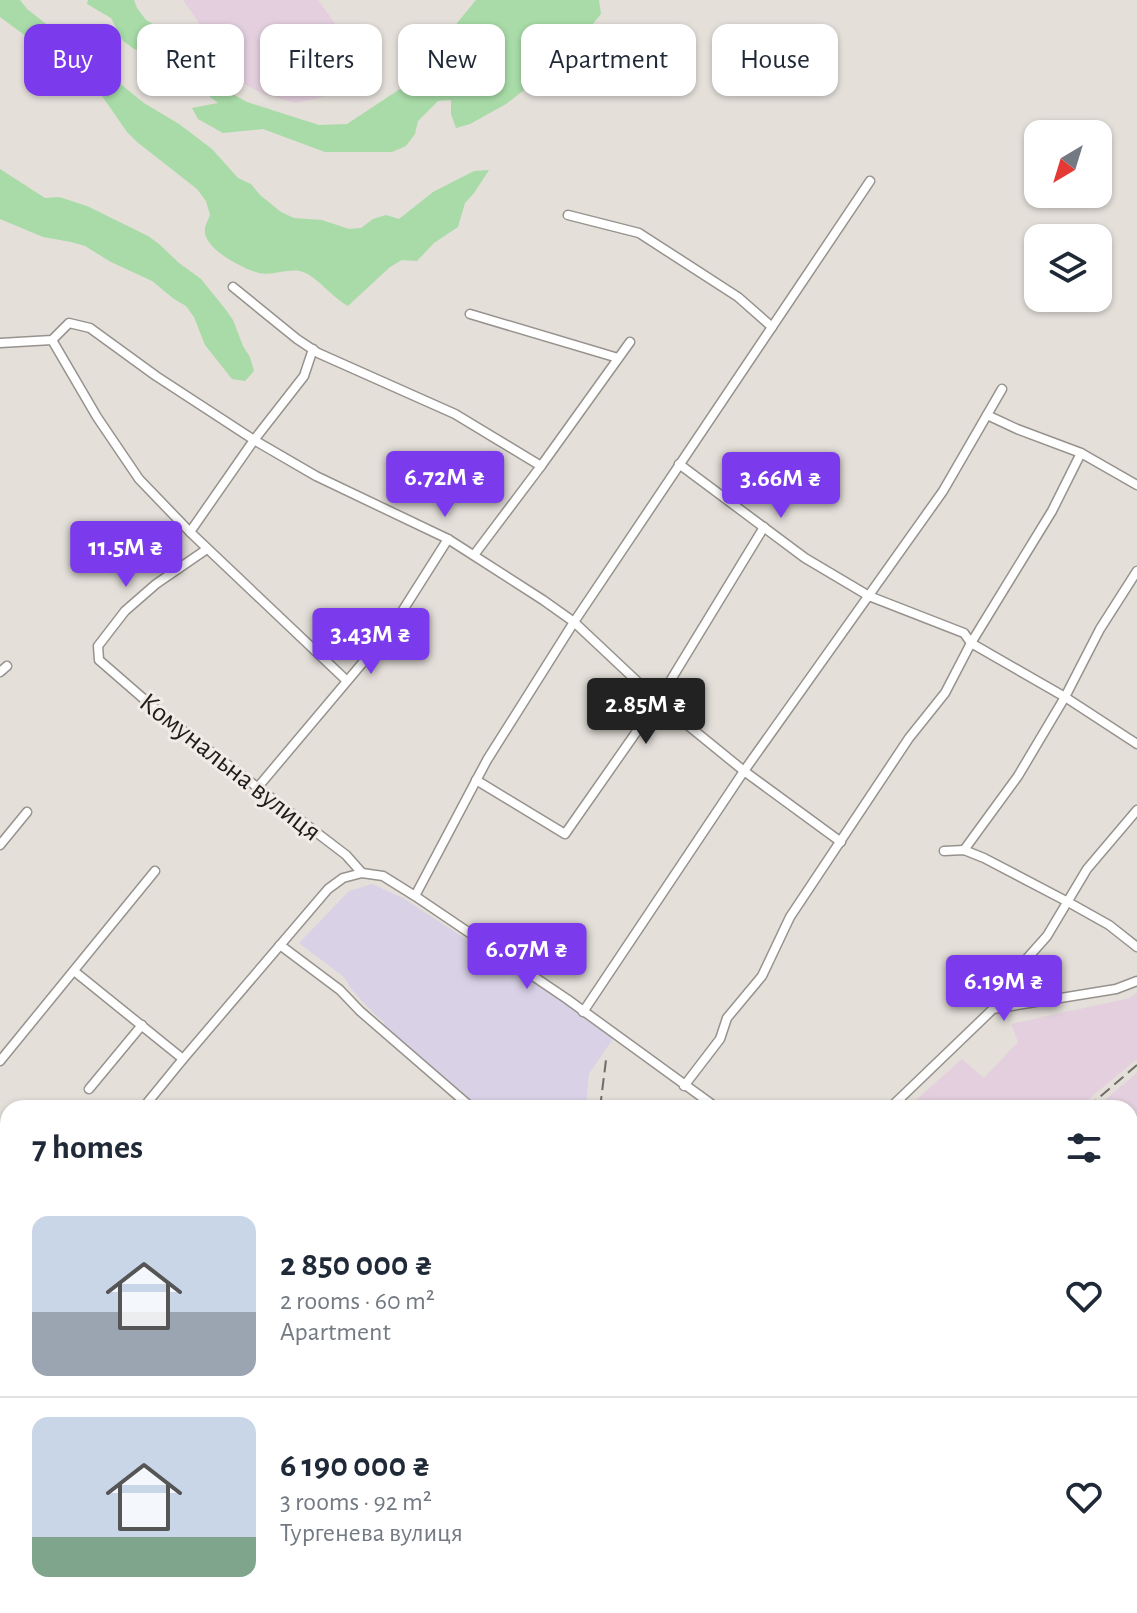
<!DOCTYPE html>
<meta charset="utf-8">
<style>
body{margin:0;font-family:"Alegreya Sans",sans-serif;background:#f6f6f7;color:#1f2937;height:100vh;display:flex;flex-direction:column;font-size:30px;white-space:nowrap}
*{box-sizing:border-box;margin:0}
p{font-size:26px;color:#747a83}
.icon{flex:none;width:44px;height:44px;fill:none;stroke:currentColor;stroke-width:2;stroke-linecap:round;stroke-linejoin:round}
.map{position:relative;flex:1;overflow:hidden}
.drawer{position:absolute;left:0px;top:1100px;width:1138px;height:514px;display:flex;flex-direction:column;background:#fff;border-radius:24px 24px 0 0;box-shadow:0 2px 6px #0004}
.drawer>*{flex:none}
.top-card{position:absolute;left:24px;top:24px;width:1090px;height:72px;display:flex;gap:16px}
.needle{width:52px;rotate:218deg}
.controls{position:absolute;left:1024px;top:120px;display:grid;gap:16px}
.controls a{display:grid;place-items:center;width:88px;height:88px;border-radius:16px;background:#fff;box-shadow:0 2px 6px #0004;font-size:40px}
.price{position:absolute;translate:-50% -68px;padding:0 18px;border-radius:8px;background:#7c3aed;color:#fff;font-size:26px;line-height:52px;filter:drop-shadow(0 2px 4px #0008)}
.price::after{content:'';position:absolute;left:50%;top:48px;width:24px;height:18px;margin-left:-12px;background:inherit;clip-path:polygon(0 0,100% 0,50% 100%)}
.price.selected{background:#222;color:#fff}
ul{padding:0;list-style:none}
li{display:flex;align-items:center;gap:24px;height:200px;padding:0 32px}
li+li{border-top:2px solid #e0e1e3}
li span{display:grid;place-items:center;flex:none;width:224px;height:160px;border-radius:16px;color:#555}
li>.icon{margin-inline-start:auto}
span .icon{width:96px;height:96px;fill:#fffc;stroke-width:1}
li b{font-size:34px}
h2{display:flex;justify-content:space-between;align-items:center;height:96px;padding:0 32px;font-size:34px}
.tag{padding:0 28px;border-radius:16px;background:#fff;box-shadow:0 2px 6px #0004;font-size:28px;line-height:72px}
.tag.selected{background:#7c3aed;color:#fff}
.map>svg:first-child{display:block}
.commercial{fill:#d9d2e7}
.industrial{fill:#e3cfde}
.green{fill:#a8dba7}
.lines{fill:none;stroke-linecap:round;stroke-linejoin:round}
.minor-casing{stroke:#97928d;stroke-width:11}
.minor{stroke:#fff;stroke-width:8}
.rail{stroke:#6f6c68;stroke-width:2;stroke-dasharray:12 6;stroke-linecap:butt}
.labels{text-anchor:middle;stroke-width:6;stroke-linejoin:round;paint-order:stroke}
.street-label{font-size:28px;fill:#1f1d1b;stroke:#f1ece6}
</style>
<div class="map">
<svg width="1137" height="1613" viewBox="0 0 1137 1613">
<rect width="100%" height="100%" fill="#e4dfd9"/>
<!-- commercial -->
<path class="commercial" d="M372 884 403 898 615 1036 589 1074 586 1108H475L459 1095 461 1091 419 1060 420 1057 382 1026 384 1022 373 1013 351 989 344 977 299 943 349 891Z"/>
<!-- industrial -->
<g class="industrial">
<path d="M183 0H318L373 76 331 95 295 103 263 94 240 82Z"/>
<path d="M1137 993V1059L1078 1108H907L962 1059 984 1078 1018 1042 1011 1024 1130 998Z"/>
<path d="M1137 1073V1151L1130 1154V1108H1095Z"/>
<path d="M1137 1225V1425L1130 1433V1229Z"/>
<path d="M289 1606H532V1613H298Z"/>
</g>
<!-- green -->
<g class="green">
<path d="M0 0H20L27 9 60 35 83 48 95 57 123 86 144 103 179 124 212 149 238 178 251 184 260 195 281 212 294 218 322 220 349 229 361 228 373 219 386 215 399 219 433 192 474 171 489 170 474 193 465 203 458 227 434 243 417 261 402 260 390 267 348 306C333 298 317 277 303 272 290 267 273 276 259 273 243 269 207 250 205 233 204 226 208 221 210 215L206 201 197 189 137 142 127 132 102 96 81 77 0 17Z"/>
<path d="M88 0H134L137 8 146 20 185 42 196 51 209 77 220 87 247 102 319 125 347 124 406 85 476 0H599L601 14 564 59 506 104 470 124 456 128 451 114V100L438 101 418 121 415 134 406 146 392 152H325L263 129 223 133 198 119 192 108 218 103 199 88 192 76 177 71 172 58 161 52 147 53 134 49 123 41 111 18 87 4Z"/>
<path d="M0 169 45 198 59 197 87 206 148 236 159 244 179 263 201 279 226 310 233 320 243 346 250 357 254 371 245 381 232 379 205 345 194 317 186 306 174 299 152 281 111 262 85 246 71 242 43 237 0 219Z"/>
<path d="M8 1550V1606H242L251 1613H0V1560Z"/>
</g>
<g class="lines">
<!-- minor casing -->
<g class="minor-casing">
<g id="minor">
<path d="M568 215 639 233 738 297 772 327"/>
<path d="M233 287 297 339 318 353 455 414 541 466"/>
<path d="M470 314 618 358"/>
<path d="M52 340 97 417 139 479 190 532 346 680"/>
<path d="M0 343 52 340 69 323 90 328 156 376 254 440 316 476 448 539 543 600 574 622 658 701 744 771 841 842"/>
<path d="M987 415 1017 429 1081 453 1137 485"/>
<path d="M679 464 805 558 869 596 964 633 971 643 1065 697 1137 744"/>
<path d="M190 532 254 440 304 376 313 349"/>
<path d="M207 549 156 584 125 611 98 646 99 660 160 713 346 855 362 873"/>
<path d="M474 555 541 466 630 342"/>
<path d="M0 672 7 666"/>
<path d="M476 780 565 834 658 701 764 527"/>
<path d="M258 787 391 629 448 539"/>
<path d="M0 845 27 812"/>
<path d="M964 850 1018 776 1065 697 1100 629 1137 571"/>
<path d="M944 851 964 850 984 858 1068 902 1109 925 1137 947"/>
<path d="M415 896 487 760 574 622 870 181"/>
<path d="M280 945 340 990 360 1011 472 1108"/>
<path d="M74 971 183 1059"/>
<path d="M1008 1007 1014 973 1047 936 1087 869 1137 810"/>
<path d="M583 1012 744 771 943 491 1002 389"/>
<path d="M0 1061 155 871"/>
<path d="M684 1086 720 1039 727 1018 762 976 790 917 909 738 945 693 971 643 1052 511 1081 453"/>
<path d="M89 1089 142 1025"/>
<path d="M143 1108 183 1059 328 889 343 878 362 873 383 876 415 896 567 999 717 1108"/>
<path d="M890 1108 993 1009 1116 989 1137 981"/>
<path d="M0 1191 8 1198"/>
<path d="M1130 1217 1137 1212"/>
<path d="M0 1284 8 1274"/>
<path d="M0 1373 8 1381"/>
<path d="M1130 1440 1137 1434"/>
<path d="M1130 1526 1137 1534"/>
<path d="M262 1606 272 1613"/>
<path d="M1105 1606 1113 1613"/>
<path d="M687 1613 693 1606"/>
<path d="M827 1613 834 1606"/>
<path d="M961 1613 970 1606"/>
</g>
</g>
<!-- minor -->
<use href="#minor" class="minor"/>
<!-- rail -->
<g class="rail">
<path d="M600 1108 606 1060"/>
<path d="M1087 1108 1137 1065"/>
<path d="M1130 1159 1137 1156"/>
<path d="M1130 1174 1137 1171"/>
<path d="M1130 1196H1137"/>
<path d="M1130 1240 1137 1242"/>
<path d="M451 1606 455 1613"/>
<path d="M473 1613V1606"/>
<path d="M541 1613 542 1606"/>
<path d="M578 1613 581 1606"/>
</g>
</g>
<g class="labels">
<!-- street labels -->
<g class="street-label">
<text transform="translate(231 766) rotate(38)" y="10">Комунальна вулиця</text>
</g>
</g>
</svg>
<div class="controls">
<a><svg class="needle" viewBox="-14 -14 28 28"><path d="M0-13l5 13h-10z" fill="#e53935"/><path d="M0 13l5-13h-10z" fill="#747a83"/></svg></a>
<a><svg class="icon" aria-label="layers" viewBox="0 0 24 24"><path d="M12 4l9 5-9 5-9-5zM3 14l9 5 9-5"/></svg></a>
</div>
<b class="price" style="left:445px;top:519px">6.72M ₴</b>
<b class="price" style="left:781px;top:520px">3.66M ₴</b>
<b class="price" style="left:126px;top:589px">11.5M ₴</b>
<b class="price" style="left:371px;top:676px">3.43M ₴</b>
<b class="price selected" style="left:646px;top:746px">2.85M ₴</b>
<b class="price" style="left:527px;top:991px">6.07M ₴</b>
<b class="price" style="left:1004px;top:1023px">6.19M ₴</b>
<div class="top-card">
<a class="tag selected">Buy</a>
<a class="tag">Rent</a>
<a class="tag">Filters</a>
<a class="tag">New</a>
<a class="tag">Apartment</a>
<a class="tag">House</a>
</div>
<section class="drawer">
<h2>7 homes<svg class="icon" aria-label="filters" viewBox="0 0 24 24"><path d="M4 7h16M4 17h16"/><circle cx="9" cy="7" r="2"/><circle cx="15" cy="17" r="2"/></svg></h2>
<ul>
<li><span style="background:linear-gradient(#c9d6e8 60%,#9aa5b1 0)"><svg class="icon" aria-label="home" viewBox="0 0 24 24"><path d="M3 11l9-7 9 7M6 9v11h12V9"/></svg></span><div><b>2 850 000 ₴</b><p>2 rooms · 60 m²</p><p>Apartment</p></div><svg class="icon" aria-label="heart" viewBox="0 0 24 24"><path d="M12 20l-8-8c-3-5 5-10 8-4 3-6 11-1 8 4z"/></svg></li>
<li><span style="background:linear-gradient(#c9d6e8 75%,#7fa58c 0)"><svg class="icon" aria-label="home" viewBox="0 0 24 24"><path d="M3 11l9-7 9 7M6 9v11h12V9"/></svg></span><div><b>6 190 000 ₴</b><p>3 rooms · 92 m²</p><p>Тургенева вулиця</p></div><svg class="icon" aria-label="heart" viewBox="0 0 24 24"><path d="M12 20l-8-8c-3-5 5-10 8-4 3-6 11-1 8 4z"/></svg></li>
</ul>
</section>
</div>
